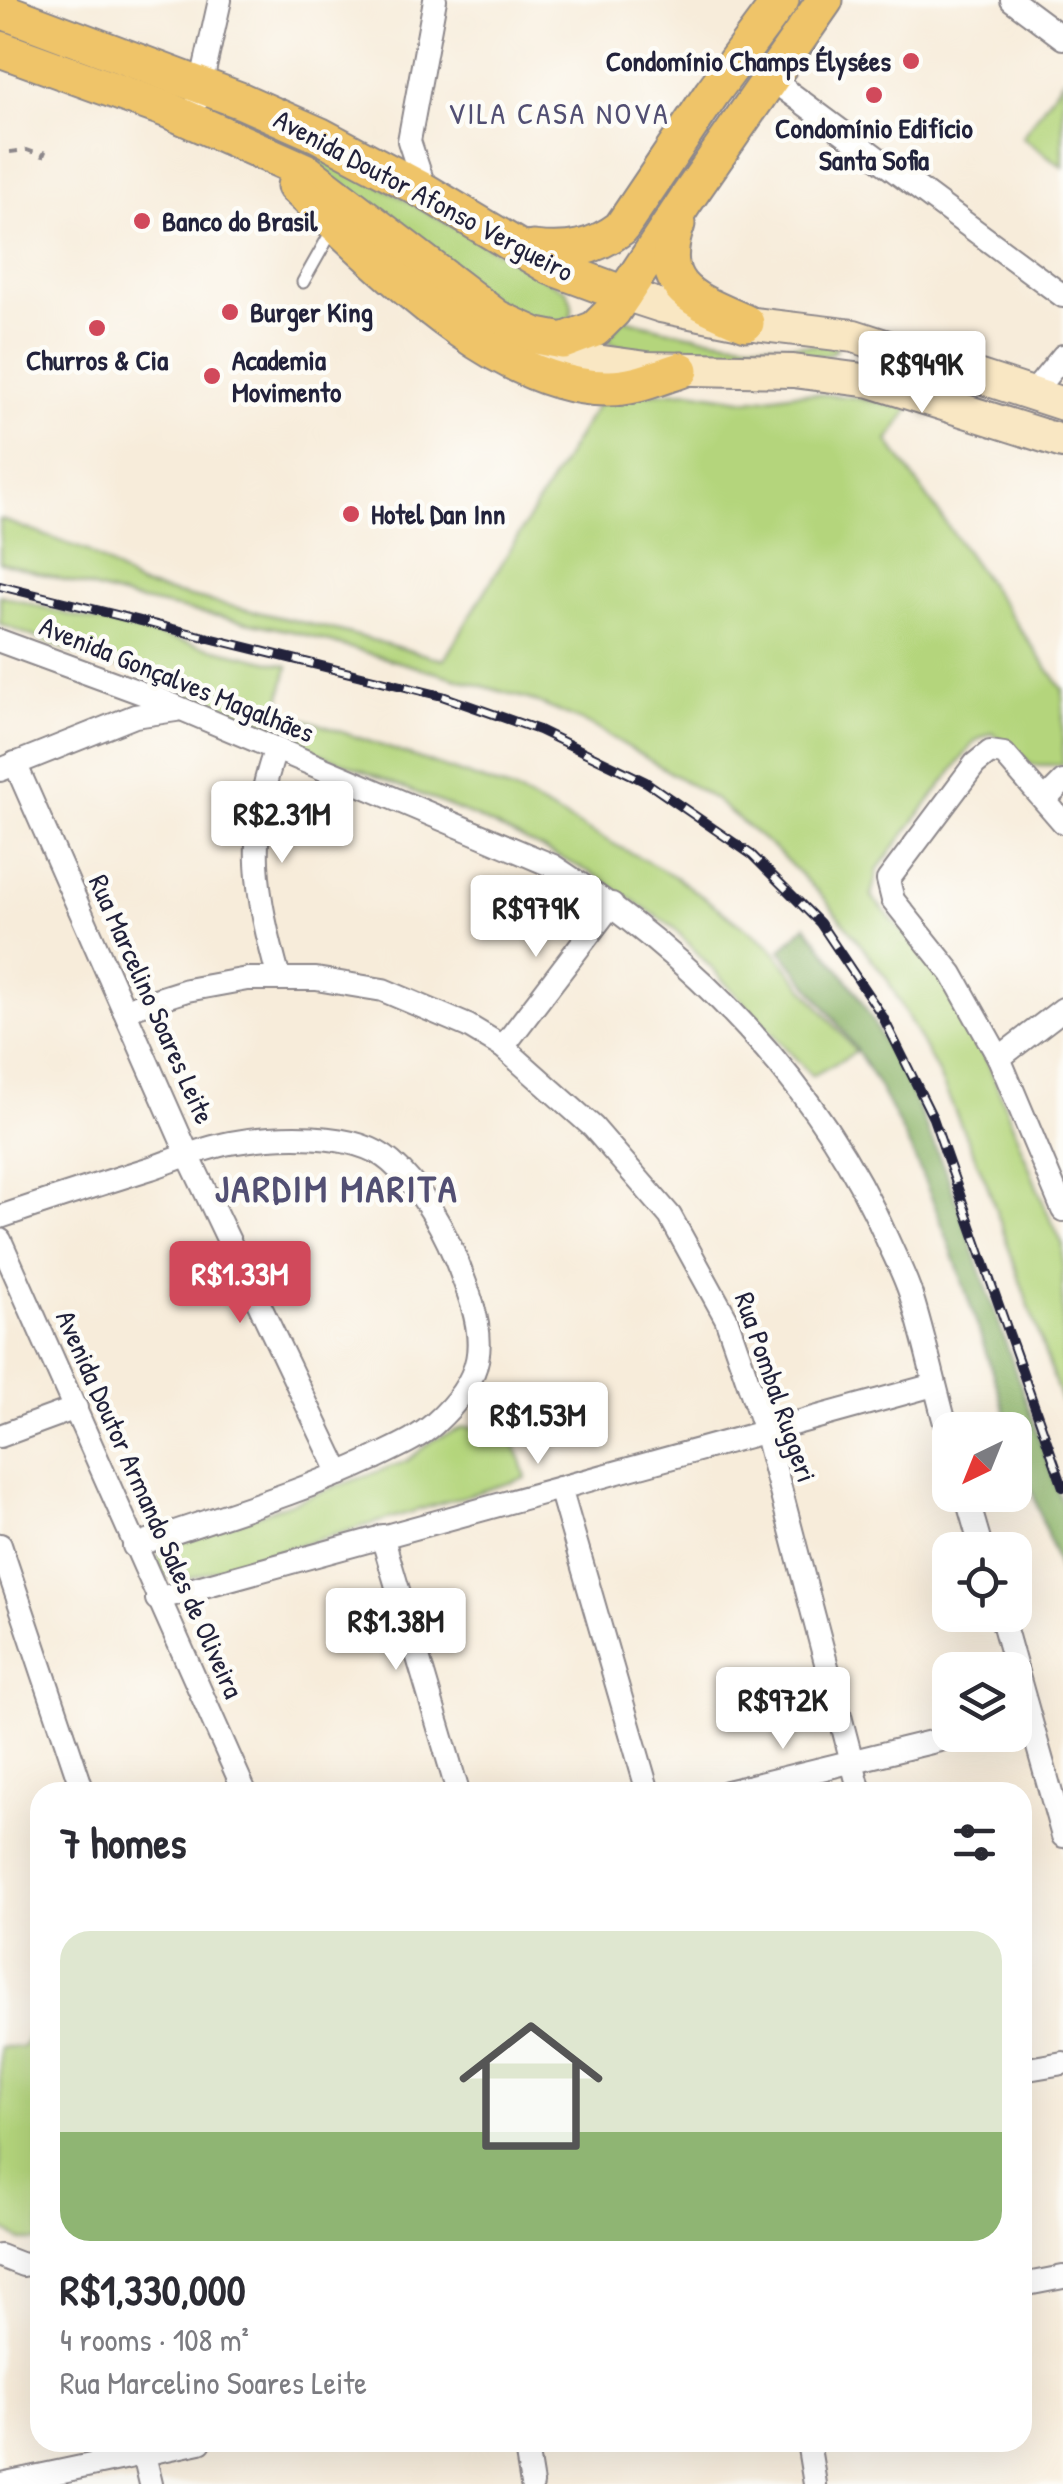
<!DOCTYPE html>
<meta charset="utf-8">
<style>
body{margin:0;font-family:"Patrick Hand",sans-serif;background:#f7f7f7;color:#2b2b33;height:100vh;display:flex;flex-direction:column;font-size:38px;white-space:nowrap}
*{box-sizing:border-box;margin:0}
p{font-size:32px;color:#7c7c81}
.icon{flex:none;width:55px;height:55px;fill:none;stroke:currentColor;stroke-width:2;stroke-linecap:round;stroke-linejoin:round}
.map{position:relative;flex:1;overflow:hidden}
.drawer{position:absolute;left:30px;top:1782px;width:1002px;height:670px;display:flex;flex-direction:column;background:#fff;border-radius:30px;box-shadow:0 10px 40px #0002}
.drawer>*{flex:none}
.needle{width:65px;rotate:223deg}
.controls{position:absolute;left:932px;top:1412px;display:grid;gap:20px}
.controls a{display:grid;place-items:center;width:100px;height:100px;border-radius:20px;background:#fff;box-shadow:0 10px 40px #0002;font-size:50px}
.price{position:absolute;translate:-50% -85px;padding:0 22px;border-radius:10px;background:#fff;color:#222;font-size:32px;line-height:65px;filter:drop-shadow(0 2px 5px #0008)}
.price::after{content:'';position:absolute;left:50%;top:60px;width:30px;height:22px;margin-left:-15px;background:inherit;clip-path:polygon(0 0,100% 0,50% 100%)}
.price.active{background:#d1495b;color:#fff}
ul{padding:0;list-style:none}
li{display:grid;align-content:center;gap:20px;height:530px;padding:0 30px}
li span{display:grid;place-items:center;height:310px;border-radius:30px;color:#555}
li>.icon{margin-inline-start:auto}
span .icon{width:180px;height:180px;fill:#fffc;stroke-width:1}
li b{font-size:42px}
h2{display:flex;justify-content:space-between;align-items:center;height:120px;padding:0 30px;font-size:42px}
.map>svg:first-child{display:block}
.green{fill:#b4d57c;stroke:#6b7c5c;stroke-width:2.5}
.forest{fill:#8fb66c;stroke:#586c54;stroke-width:2.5}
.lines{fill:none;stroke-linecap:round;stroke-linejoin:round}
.service-casing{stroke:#8c878a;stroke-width:15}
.minor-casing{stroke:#8c878a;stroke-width:26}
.secondary-casing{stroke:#8c878a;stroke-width:36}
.primary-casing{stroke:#8c878a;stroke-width:39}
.path{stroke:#8c878a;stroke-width:4;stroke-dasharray:8 8;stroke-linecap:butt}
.service{stroke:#fff;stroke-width:11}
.minor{stroke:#fff;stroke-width:22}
.secondary{stroke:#f9e7c3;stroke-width:32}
.primary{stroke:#efc469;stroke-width:35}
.rail-casing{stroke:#22223b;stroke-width:10}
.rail{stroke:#fdfcf7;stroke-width:6;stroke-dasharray:19;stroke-linecap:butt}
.poi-dot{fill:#d1495b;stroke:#fdfcf7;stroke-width:4}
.labels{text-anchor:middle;stroke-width:9;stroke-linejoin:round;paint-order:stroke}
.poi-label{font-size:28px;font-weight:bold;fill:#22223b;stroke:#fdfcf7;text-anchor:start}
.street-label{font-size:28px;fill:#22223b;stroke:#fdfcf7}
.neighbourhood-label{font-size:30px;letter-spacing:2.5px;fill:#524f73;stroke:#fdfcf7}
.district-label{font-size:38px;font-weight:bold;letter-spacing:2.5px;fill:#524f73;stroke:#fdfcf7}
</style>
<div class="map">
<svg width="1063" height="2484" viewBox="0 0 1063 2484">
<rect width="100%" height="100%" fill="#fdfcf7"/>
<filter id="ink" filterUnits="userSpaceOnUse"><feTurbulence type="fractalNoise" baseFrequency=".01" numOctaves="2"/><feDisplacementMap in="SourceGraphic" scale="20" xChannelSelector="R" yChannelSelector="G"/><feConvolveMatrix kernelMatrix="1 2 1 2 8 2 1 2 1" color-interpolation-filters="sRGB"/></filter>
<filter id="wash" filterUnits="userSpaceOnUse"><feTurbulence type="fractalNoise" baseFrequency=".0048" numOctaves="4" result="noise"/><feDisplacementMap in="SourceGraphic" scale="40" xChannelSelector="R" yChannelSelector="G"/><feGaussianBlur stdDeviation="2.25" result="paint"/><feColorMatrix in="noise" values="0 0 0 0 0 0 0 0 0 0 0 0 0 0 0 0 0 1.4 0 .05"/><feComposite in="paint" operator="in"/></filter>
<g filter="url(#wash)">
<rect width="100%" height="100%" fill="#f7ecda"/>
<!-- green -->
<g class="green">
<path d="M1063 79V167L1022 137Z"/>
<path d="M215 109 280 129 567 291C575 308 574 315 562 330L541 332 218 114Z"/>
<path d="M622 318C693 339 760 347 834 345L837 349 828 355C784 356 637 366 607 340Z"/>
<path d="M690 391 748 400 796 393 830 395 871 399 910 408 888 441 1063 690V765H1032L992 733 975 741 878 869 871 896 940 973 986 1057 1044 1205 1063 1245V1406L987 1184 936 1069 886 977 824 898 777 851 714 799 593 726 531 700 291 631 132 599 0 562V519L88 551 139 585 340 631 444 660 602 396Z"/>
<path d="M0 595 70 615 288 666 278 710 516 792 674 876 769 945 856 1052 812 1076 674 928 592 873 478 818 339 761 176 700 171 688 184 678 106 665 0 624Z"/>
<path d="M464 1427C512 1430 514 1433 526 1478L193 1577C174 1580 167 1581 157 1564L160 1552 171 1546 407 1461 433 1440Z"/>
<path d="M40 2010V2241H21L0 2226V2047H23Z"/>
</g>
<!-- forest -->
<path class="forest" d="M806 925 857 993 910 1090 948 1177 1063 1507V1581L1015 1441V1430H1011C973 1314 939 1194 879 1087 852 1038 815 994 781 950Z"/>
</g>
<g filter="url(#ink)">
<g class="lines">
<!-- service casing -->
<g class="service-casing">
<path id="service" d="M303 282 333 229"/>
</g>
<!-- minor casing -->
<g class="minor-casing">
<g id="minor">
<path d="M1012 0 1063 38"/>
<path d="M771 79 1063 296"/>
<path d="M198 99 220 0"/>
<path d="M426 192 409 141 435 0"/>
<path d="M1032 394 1063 356"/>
<path d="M0 641 158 699 553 866C694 957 819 1083 887 1239 895 1257 905 1276 911 1295 926 1343 936 1393 950 1441"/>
<path d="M275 751C245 836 256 895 279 979"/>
<path d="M15 763 188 1155 340 1474"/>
<path d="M0 770 135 716 176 710"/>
<path d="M1045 800 1063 782"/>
<path d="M1063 822 1004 754 990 752 975 764 888 880 893 900 952 974 999 1058 1063 1210"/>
<path d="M124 1010 187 990 247 979H316L383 990 468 1026 503 1047 593 1127 670 1216 726 1318 765 1431 860 1792"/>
<path d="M503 1047 612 904"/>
<path d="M999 1058 1063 1009"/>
<path d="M0 1217C50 1200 100 1184 151 1168 177 1159 203 1148 230 1143 274 1135 355 1130 391 1162 427 1193 449 1238 465 1283 488 1344 485 1378 434 1424 417 1439 395 1448 375 1458 298 1494 214 1518 134 1546"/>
<path d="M0 1240 245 1792"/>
<path d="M0 1436 76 1408"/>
<path d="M560 1488 648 1792"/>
<path d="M966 1495 982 1550"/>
<path d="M382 1536 458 1792"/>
<path d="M0 1545 83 1792"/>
<path d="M157 1599 934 1385"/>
<path d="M1001 1615 1063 1836"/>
<path d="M727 1792 960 1735"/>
<path d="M1022 2070 1063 2063"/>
<path d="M0 2256 23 2265 40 2262"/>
<path d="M1022 2285 1063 2277"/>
<path d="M141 2442 151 2484"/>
<path d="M525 2442 532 2484"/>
<path d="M808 2442 815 2484"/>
<path d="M1 2484 200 2442"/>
</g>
</g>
<!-- secondary casing -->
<g class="secondary-casing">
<g id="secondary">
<path d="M624 294 661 306 746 323 854 336 1063 404"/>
<path d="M535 341 588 360 647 368 793 371 871 381 1063 442"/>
</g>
</g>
<!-- primary casing -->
<g class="primary-casing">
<g id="primary">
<path d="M0 10 242 101 319 135 426 192 551 267 624 294"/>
<path d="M0 49 168 110 305 171 497 318 537 336 563 341 595 329 613 311 686 200 825 0"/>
<path d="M295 186C375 259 493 387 606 388 633 389 656 378 681 370"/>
<path d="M677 224C654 289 695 300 746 323"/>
<path d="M533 249C568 253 593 249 621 228L712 93 781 0"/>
</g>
</g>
<!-- path -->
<path class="path" d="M10 152 27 150 43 156 46 149"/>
<!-- service -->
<use href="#service" class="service"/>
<!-- minor -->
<use href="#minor" class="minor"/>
<!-- secondary -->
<use href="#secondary" class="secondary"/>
<!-- primary -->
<use href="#primary" class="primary"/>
<!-- rail casing -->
<g class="rail-casing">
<path id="rail" d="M0 586 442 696 539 730 646 782 752 855 820 923 883 1017 933 1118 1063 1487"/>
</g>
<!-- rail -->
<use href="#rail" class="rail"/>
</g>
</g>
<!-- markers -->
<g class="poi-dot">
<circle cx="911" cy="61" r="10"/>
<circle cx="874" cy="95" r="10"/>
<circle cx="142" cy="221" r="10"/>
<circle cx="230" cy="312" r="10"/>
<circle cx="97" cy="328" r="10"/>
<circle cx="212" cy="376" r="10"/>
<circle cx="351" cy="514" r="10"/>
</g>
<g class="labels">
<!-- poi labels -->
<g class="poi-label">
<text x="891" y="71" text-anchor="end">Condomínio Champs Élysées</text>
<text x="874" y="138" text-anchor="middle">Condomínio Edifício<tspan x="874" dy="32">Santa Sofia</tspan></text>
<text x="162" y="231">Banco do Brasil</text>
<text x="250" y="322">Burger King</text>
<text x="97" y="370" text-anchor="middle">Churros &amp; Cia</text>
<text x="232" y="370">Academia<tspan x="232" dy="32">Movimento</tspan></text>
<text x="371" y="524">Hotel Dan Inn</text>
</g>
<!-- street labels -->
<g class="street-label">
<text transform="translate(424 195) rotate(28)" y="10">Avenida Doutor Afonso Vergueiro</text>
<text transform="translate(177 679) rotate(22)" y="10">Avenida Gonçalves Magalhães</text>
<text transform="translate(152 999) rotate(66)" y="10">Rua Marcelino Soares Leite</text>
<text transform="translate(776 1387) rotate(71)" y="10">Rua Pombal Ruggeri</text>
<text transform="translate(150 1504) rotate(66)" y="10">Avenida Doutor Armando Sales de Oliveira</text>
</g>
<!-- neighbourhood labels -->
<g class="neighbourhood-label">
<text x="559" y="124">VILA CASA NOVA</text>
</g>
<!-- district labels -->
<g class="district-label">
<text x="337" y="1202">JARDIM MARITA</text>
</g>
</g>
</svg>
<div class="controls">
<a><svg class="needle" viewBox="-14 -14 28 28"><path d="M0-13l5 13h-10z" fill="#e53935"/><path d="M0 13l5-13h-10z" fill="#7c7c81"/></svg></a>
<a><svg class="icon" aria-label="locate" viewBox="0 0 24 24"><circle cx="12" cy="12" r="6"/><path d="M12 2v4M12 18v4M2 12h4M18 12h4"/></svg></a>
<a><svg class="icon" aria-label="layers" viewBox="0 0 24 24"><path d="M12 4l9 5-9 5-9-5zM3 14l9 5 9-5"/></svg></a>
</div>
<b class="price" style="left:922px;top:416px">R$949K</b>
<b class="price" style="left:282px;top:866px">R$2.31M</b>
<b class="price" style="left:536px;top:960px">R$979K</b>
<b class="price active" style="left:240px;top:1326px">R$1.33M</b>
<b class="price" style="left:538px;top:1467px">R$1.53M</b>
<b class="price" style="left:396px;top:1673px">R$1.38M</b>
<b class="price" style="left:783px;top:1752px">R$972K</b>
<section class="drawer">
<h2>7 homes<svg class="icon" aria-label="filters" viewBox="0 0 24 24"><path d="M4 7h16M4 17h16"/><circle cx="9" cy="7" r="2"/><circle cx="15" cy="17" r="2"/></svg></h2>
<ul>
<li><span style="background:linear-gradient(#dfe7d0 65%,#8fb573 0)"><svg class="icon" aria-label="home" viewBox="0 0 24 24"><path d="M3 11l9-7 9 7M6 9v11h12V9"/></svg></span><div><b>R$1,330,000</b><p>4 rooms · 108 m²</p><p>Rua Marcelino Soares Leite</p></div></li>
</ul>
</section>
</div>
